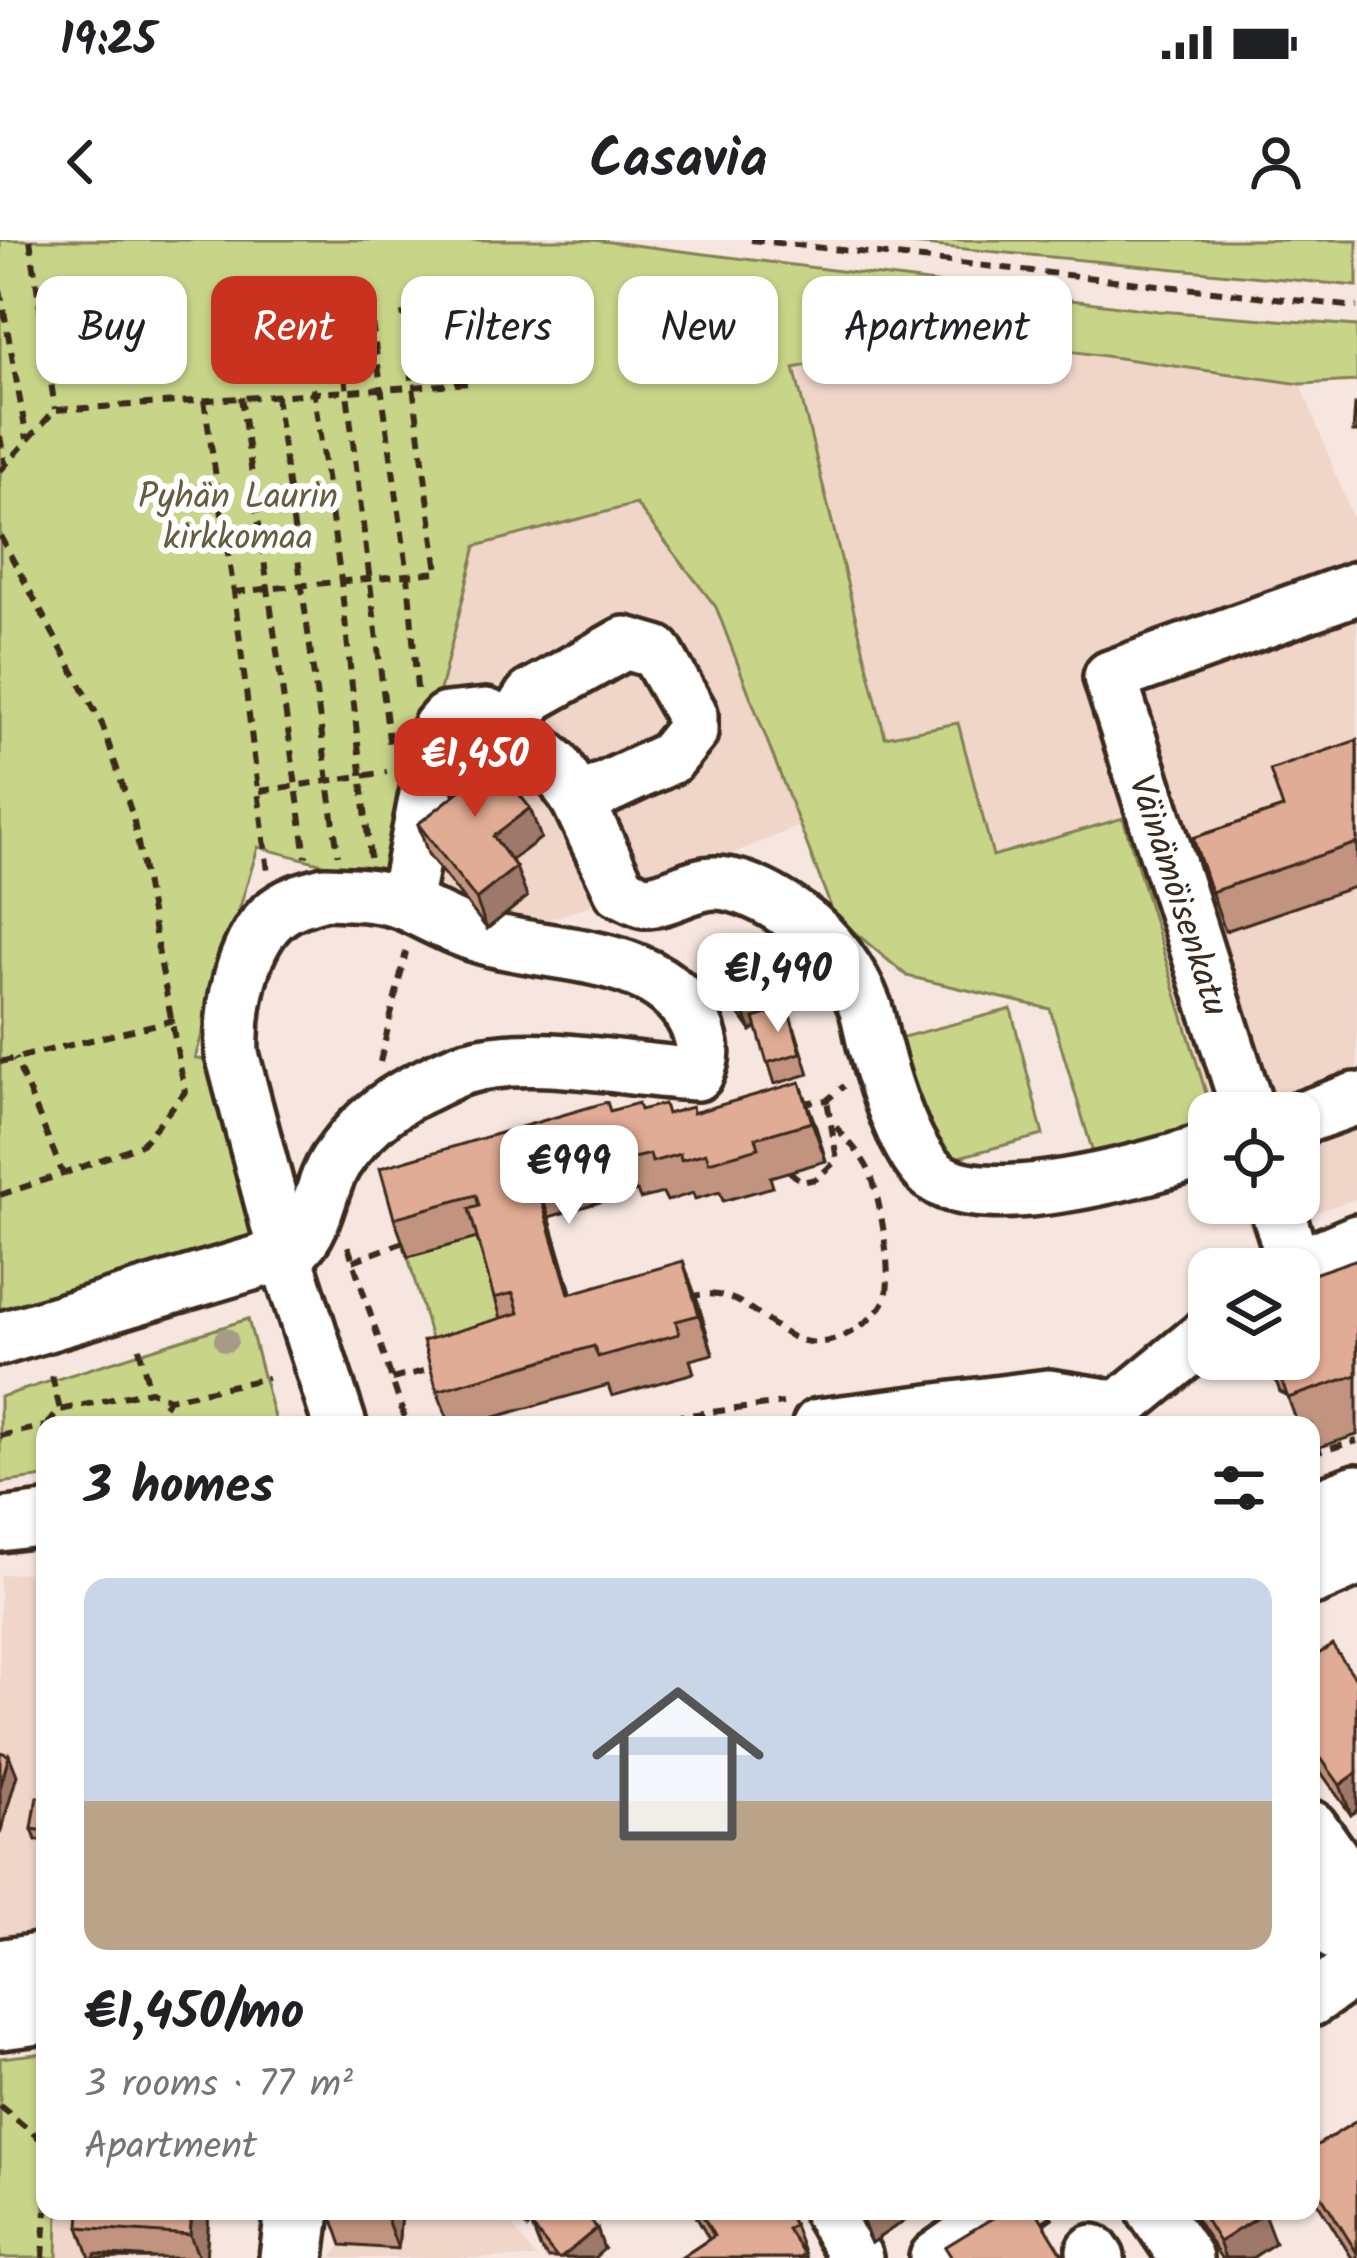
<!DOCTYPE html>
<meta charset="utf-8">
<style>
body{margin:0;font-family:Kalam,sans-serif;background:#f2f2f2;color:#202124;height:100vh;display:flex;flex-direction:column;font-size:45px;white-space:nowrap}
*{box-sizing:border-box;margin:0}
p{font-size:39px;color:#757577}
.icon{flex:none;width:66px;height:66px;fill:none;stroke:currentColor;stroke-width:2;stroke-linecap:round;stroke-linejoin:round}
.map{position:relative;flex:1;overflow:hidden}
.side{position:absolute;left:36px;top:1176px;width:1284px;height:804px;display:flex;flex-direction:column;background:#fff;border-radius:24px;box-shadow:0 3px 9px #0004}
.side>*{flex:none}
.top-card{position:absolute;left:36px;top:36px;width:1287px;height:108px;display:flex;gap:24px}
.tools{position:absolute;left:1188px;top:852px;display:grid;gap:24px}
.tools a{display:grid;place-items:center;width:132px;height:132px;border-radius:24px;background:#fff;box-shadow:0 3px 9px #0004;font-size:60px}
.price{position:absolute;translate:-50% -102px;padding:0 27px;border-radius:24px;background:#fff;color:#222;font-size:39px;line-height:78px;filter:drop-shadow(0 3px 6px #0008)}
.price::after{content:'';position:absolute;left:50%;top:72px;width:36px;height:27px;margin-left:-18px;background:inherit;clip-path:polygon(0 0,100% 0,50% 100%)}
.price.selected{background:#c8321e;color:#fff}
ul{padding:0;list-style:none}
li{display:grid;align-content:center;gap:24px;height:636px;padding:0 48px}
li+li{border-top:3px solid #e0e0e0}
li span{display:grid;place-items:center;height:372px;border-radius:24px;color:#555}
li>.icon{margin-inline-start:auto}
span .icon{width:216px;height:216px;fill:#fffc;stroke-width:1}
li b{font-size:51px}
h2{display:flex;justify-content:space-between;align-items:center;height:144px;padding:0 48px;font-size:51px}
.chip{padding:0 42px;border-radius:24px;background:#fff;box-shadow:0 3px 9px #0004;font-size:42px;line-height:108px}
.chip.selected{background:#c8321e;color:#fff}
.status{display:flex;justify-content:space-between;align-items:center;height:84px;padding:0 60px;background:#fff;direction:ltr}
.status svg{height:33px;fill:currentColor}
header{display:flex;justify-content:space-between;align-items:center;height:156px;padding:0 48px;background:#fff;font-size:54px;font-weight:800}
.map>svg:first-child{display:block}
.built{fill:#f0d5c9}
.green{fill:#c8d589;stroke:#828054;stroke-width:3}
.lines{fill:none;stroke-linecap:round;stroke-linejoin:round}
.minor-casing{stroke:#3b2a1e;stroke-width:60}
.major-casing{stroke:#3b2a1e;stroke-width:72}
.path{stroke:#3b2a1e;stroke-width:6;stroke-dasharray:12 9;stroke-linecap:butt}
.minor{stroke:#fff;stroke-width:51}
.major{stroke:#fff;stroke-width:63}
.tree{fill:#a69b86}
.wall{fill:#c29480;stroke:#3b2a1e;stroke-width:3}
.shaded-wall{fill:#9e7868;stroke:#3b2a1e;stroke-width:3}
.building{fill:#e1ac95;stroke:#3b2a1e;stroke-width:3}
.labels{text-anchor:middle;stroke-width:12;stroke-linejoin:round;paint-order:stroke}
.park-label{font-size:36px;fill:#655d3e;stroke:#fff}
.street-label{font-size:36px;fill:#3b2a1e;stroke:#fff}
</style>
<div class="status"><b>19:25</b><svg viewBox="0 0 49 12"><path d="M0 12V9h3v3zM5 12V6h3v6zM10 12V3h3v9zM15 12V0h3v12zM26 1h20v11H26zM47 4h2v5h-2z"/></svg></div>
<header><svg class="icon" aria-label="back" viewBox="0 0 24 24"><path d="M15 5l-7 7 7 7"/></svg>Casavia<svg class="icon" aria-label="person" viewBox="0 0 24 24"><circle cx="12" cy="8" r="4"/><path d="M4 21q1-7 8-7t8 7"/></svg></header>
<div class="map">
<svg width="1357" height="2018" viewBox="0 0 1357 2018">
<rect width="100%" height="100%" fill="#f6e6df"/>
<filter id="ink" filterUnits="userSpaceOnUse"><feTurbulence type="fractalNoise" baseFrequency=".00833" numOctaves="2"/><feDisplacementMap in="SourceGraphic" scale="24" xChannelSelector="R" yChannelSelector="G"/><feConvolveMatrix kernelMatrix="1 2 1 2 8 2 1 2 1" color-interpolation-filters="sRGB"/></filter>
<g filter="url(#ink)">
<!-- built -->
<g class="built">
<path d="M951 94 1301 144 1357 289V958L1252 995 1241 963H1299V873H1212L1123 578 993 616 958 484 885 498 793 128Z"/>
<path d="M636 263 716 367 799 586 685 633 500 696 392 642 476 306Z"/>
<path d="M45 1331V1691L0 1700V1335Z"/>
<path d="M58 1971H212L209 2018H57Z"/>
<path d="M345 1971H515L508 1980 536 2018H332L342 2005Z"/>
</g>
<!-- green -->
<g class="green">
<path d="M0 0H594L1159 71 1357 86V141L1301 144 951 94 794 128 885 497 958 483 993 616 1123 578 1212 873 1209 896 1096 923 1050 769 907 736 834 675 716 367 636 264 476 306 392 642 258 607 195 818 221 824 261 997 0 1077Z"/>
<path d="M870 0H1357V46Z"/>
<path d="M1011 769 1043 895 940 922 928 911 899 798Z"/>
<path d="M490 994 509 1099 437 1120 408 1017Z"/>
<path d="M248 1079 276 1185H45V1237L0 1243V1157Z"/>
<path d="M45 1813V1971H58L57 2018H0V1818Z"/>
</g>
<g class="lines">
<!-- minor casing -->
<g class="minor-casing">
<g id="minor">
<path d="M511 487 531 456 625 403 656 412 691 474V492L670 518 578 561"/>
<path d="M325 653C352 654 383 654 408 665 434 677 456 690 485 698 553 718 668 709 698 790 704 808 705 817 697 834 627 831 534 808 468 827 451 831 434 842 418 849 384 866 357 890 336 921 316 952 319 996 285 1014L232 814C230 771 240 709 272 677 287 663 306 658 325 653Z"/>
<path d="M405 663 439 487 446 479 486 475 511 487 555 525 578 561 620 650C627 653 638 660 645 661 669 661 693 642 716 643 746 644 777 663 799 679 827 699 853 735 865 767 870 781 871 797 876 811 885 846 906 913 933 935 983 977 1150 928 1209 910"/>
<path d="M1249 873 1110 437 1357 348"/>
<path d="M1299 879 1355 859"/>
<path d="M1275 963 1295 1026"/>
<path d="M1291 1029 1357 1001"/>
<path d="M0 1099 285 1014 340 1185"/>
<path d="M819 1185 1048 1156 1119 1167"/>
<path d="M1110 1185 1119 1167 1209 1093"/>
<path d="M0 1285 45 1279"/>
<path d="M1311 1587 1357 1653"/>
<path d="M1311 1664 1331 1691 1357 1708"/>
<path d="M1311 1760 1357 1728"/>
<path d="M829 1971 856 2018"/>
<path d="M1154 1971 1186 2018"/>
<path d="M1093 2011 1098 2018"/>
<path d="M936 2018 1002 1971"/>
</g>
</g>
<!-- major casing -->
<g class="major-casing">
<g id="major">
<path d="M1311 1275 1357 1257"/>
<path d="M1311 1333 1357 1313"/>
<path d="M0 1732 45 1725"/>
<path d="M0 1777 45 1771"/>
<path d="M292 2018 298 1971"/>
</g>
</g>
<!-- path -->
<g class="path">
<path d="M30 0 55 169"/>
<path d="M751 0 1357 67"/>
<path d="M298 44 341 341 370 618"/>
<path d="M0 49 27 199"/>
<path d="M335 53 390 508"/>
<path d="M369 62 408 335 417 449"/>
<path d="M276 155 338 615"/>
<path d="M241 157 306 617"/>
<path d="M204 160 234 352 268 632"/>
<path d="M0 196 5 225"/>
<path d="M0 231 55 170 472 143"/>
<path d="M0 296 102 484 133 577 185 852 142 904 63 934"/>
<path d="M234 352 438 332 403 72"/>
<path d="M260 551 387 532"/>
<path d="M0 822 174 780"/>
<path d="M380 822 406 712"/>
<path d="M802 863 827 860 844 846"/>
<path d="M789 931 802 942 816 939 837 920 827 860"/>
<path d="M0 955 63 934 15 818"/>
<path d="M348 1006 407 1185"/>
<path d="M353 1021 404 1002"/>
<path d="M1234 1029 1250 1016"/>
<path d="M689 1057C756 1039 773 1117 833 1100 851 1095 885 1073 887 1052 891 1027 880 957 870 933 862 914 844 897 831 881"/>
<path d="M139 1108 150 1151"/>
<path d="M52 1136 60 1170"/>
<path d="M392 1139 435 1128"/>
<path d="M47 1185 60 1170 150 1151 169 1159 268 1138"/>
<path d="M106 1185 157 1174 169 1159"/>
<path d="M609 1185 783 1163"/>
<path d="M0 1196 45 1186"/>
<path d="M1311 1214 1357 1201"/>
<path d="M1311 1533 1322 1549"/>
<path d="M0 1866 45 1903"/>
<path d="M1043 1983 1060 1971"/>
<path d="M43 2018 46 1971"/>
</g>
<!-- minor -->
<use href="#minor" class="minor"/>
<!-- major -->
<use href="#major" class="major"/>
</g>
<!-- trees -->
<circle class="tree" cx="226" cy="1100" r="12"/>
<!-- wall -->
<g class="wall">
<path d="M1357 500V646L1225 691 1193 598 1283 568Z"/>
<path d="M443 526 541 598 512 620 527 657 487 689 428 614 418 584 454 556Z"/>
<path d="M706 718 780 770 795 789 809 834 775 844 757 787 751 791 714 738Z"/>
<path d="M641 870 668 874 694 872 814 881 826 921 770 937 773 947 723 961 720 952 695 959 693 953 667 961 663 953 640 959 637 951 549 977 571 1053 697 1060 713 1114 690 1120 694 1133 612 1156 608 1145 467 1185H450L437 1151 501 1078 477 998 408 1017 394 978 610 871Z"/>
<path d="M1357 1019V1195L1311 1210V1185H1298L1287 1155 1280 1152 1268 1119H1299Z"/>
<path d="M1311 1419 1351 1575 1311 1518Z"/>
<path d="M45 1558V1601L36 1600 32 1589Z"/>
<path d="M1357 1881V2018H1352L1311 1952V1909Z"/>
<path d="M209 1971 206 2018H90L79 1987Z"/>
<path d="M330 1971H401L398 2009 342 2005Z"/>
<path d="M513 1971H541L528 1988 516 1978Z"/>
<path d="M693 1971H786L794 1985 806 2018H681L709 1999Z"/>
<path d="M855 1971H918L871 2003Z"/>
<path d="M1191 1971H1262L1275 2003 1252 2018H1221Z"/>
<path d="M532 1987 604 2009 594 2018H548L540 2008Z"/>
</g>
<!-- shaded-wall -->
<g class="shaded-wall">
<path d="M530 568 541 598 504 626 493 596Z"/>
<path d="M516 627 527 657 487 689 476 659Z"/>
<path d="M773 751 780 771 751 791 743 771Z"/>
<path d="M800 842 814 881 826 921 812 882Z"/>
<path d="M535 938 549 977 583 1093 569 1054Z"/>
<path d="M683 1021 697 1060 713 1114 699 1075Z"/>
<path d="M9 1515 17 1535 0 1594V1548Z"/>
<path d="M1357 1533V1570L1351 1575 1340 1545Z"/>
<path d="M192 1971H209L206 2018H199L190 1995Z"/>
<path d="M384 1971H401L398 2009Z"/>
<path d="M530 1971H541L528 1988 525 1978Z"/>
<path d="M859 1971H918L871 2003Z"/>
<path d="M1264 1973 1275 2003 1252 2018H1225L1219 2002Z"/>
<path d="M597 1988 604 2009 594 2018H561Z"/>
</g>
<!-- building -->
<g class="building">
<path d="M1355 165H1357V192H1353Z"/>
<path d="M477 500 530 568 493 596 516 627 476 659 418 584 461 550 443 526Z"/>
<path d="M1357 500V603L1211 652 1193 598 1283 568 1270 530Z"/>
<path d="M735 697 773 751 743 771 706 718Z"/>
<path d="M788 768 801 813 767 823 754 778Z"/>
<path d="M800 842 812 882 756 898 759 908 709 922 706 913 681 920 680 914 652 922 650 914 625 920 623 912 535 938 569 1054 683 1021 699 1075 676 1081 679 1094 598 1117 594 1106 437 1151 423 1101 519 1073 513 1053 494 1058 469 969 479 966 476 955 394 978 380 928 607 862 610 871 638 863 640 870 664 864 667 874 692 867 693 873Z"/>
<path d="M1357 1019V1135L1288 1158 1274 1119H1299V1039Z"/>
<path d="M45 1326V1375H41Z"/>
<path d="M1332 1405 1357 1440V1533L1340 1545 1311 1504V1419Z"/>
<path d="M0 1512 9 1515 0 1548Z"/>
<path d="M37 1557 45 1558V1591L32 1589Z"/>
<path d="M1357 1881V2013L1311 1939V1909Z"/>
<path d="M80 1971H192L190 1995 79 1987Z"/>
<path d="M516 1971H530L525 1978Z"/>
<path d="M552 1971H583L597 1988 561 2018H557L532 1987Z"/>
<path d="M700 1971H786L794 1985 787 1989 804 2014 797 2018H681L714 1996Z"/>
<path d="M1004 1971H1036L1065 2018H952L945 2007Z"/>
<path d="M1200 1971H1262L1264 1973 1219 2002Z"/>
<path d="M95 2014 153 2018H95Z"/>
</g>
</g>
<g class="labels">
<!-- park labels -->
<g class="park-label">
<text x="238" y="268">Pyhän Laurin<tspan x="238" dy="41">kirkkomaa</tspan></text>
</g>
<!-- street labels -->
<g class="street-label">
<text transform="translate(1180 655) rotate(72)" y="13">Väinämöisenkatu</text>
</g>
</g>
</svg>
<div class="tools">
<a><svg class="icon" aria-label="locate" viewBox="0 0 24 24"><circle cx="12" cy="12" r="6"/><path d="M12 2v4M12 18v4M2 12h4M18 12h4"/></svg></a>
<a><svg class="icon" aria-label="layers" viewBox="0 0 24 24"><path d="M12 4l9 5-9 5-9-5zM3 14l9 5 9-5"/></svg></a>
</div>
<b class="price selected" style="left:475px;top:580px">€1,450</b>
<b class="price" style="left:778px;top:795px">€1,490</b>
<b class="price" style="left:569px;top:987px">€999</b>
<div class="top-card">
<a class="chip">Buy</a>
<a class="chip selected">Rent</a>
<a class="chip">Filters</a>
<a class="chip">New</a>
<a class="chip">Apartment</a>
</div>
<section class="side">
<h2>3 homes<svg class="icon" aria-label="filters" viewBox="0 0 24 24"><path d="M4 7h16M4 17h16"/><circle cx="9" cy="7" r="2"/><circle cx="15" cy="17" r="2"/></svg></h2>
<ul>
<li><span style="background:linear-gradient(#c9d6e8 60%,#b9a48a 0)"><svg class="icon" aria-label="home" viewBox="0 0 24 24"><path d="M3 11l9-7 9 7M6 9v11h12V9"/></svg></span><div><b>€1,450/mo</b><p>3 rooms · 77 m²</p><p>Apartment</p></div></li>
</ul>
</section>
</div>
